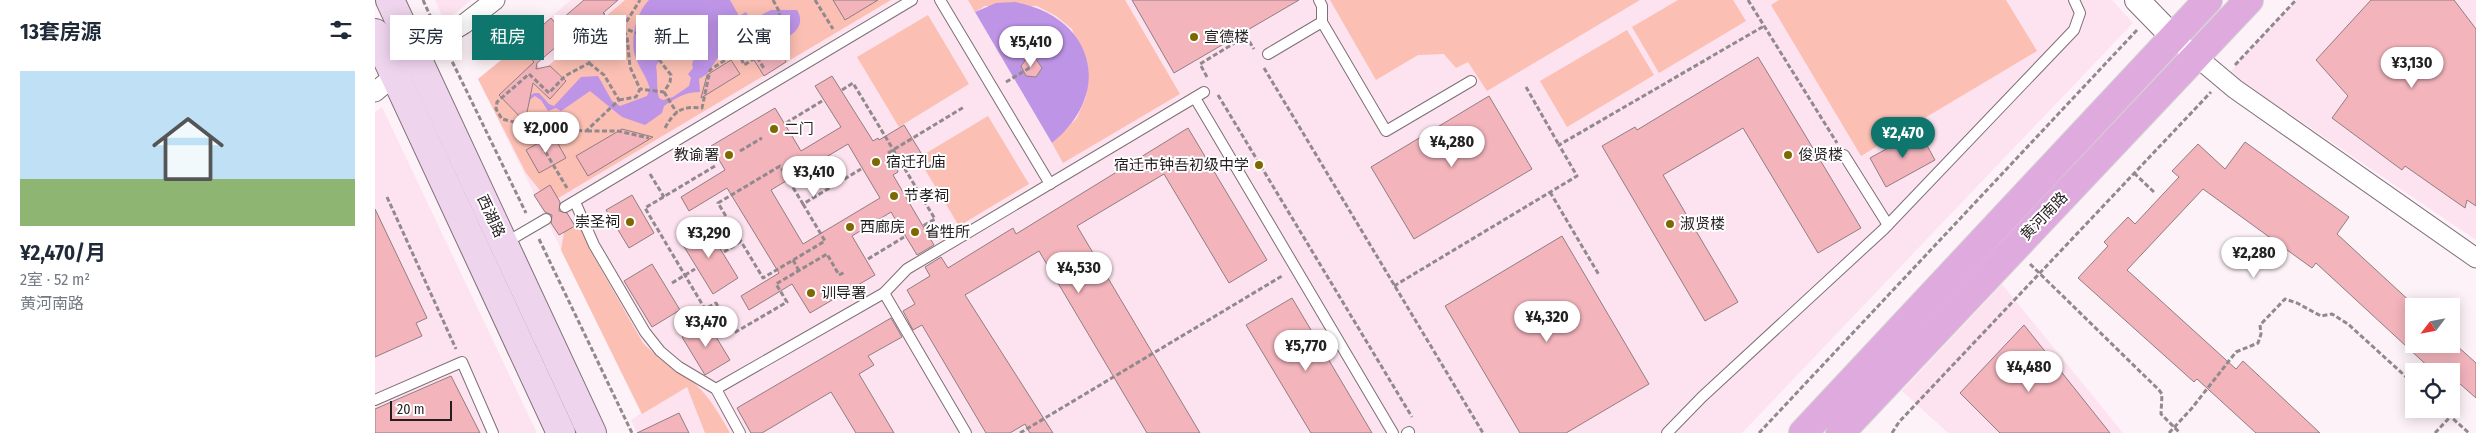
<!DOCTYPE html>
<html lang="zh">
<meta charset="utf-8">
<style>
body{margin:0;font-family:"Fira Sans Condensed","Noto Sans SC",sans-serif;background:#f2f2f3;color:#1f2937;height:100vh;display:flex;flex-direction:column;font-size:19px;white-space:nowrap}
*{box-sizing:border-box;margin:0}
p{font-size:16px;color:#747a83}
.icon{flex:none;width:28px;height:28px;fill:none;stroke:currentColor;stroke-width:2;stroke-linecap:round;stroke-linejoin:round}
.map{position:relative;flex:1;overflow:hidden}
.drawer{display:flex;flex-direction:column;background:#fff;width:375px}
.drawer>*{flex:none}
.guide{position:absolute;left:15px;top:15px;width:475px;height:45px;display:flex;gap:10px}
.needle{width:32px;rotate:238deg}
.fabs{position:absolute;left:2030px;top:298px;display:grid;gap:10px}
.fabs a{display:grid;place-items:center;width:55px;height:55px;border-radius:0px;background:#fff;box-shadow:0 2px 12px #0003;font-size:25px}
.scale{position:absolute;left:15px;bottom:12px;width:62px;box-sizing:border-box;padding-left:5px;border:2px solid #251e21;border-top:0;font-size:14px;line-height:18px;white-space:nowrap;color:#251e21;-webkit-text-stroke:4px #fff;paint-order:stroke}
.price{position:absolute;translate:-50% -42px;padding:0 11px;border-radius:18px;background:#fff;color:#222;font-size:16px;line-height:32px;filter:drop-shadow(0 1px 2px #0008)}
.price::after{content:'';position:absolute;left:50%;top:30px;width:15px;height:11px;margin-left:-8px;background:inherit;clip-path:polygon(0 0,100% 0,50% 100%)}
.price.active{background:#0f766e;color:#fff}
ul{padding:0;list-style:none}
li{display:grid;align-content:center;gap:10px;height:265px;padding:0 20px}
li span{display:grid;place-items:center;height:155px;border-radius:0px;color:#555}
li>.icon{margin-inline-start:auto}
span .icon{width:90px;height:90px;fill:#fffc;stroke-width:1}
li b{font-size:21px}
h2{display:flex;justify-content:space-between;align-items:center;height:60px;padding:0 20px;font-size:21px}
.chip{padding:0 18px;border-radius:0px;background:#fff;box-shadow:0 2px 12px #0003;font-size:18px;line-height:45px}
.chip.active{background:#0f766e;color:#fff}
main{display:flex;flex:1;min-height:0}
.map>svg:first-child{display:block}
.built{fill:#fde3ef}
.green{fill:#fbbfb3}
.water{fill:#be94e7;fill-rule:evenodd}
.building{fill:#f3b4bc;stroke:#907e80;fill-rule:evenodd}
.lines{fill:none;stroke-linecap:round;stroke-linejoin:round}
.service-casing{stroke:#7e6f76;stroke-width:12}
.minor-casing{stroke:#7e6f76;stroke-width:21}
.tertiary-casing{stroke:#7e6f76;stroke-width:26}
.secondary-casing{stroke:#7e6f76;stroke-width:30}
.primary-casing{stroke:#d3d2d3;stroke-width:30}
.path{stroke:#92898d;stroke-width:3;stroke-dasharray:5 2.5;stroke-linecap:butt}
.service{stroke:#fff;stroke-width:10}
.minor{stroke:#fff;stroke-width:19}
.tertiary{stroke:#fff;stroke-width:24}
.secondary{stroke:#efd4ee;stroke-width:28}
.primary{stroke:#dfaade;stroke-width:28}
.poi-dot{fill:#7e6800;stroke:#fff;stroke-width:2}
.labels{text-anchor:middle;stroke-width:4;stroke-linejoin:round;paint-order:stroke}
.poi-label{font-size:15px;fill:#251e21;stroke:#fff;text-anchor:start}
.street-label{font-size:15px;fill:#251e21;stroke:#fff}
</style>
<main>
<section class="drawer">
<h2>13套房源<svg class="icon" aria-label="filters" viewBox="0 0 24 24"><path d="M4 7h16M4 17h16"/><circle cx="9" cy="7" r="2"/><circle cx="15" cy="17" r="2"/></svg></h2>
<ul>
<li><span style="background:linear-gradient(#bfe0f5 70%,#8fb573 0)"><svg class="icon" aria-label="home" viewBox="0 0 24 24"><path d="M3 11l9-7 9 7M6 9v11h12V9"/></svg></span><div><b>¥2,470/月</b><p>2室 · 52 m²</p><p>黄河南路</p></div></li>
</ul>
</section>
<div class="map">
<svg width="2101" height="433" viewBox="0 0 2101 433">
<rect width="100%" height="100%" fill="#fdf2f7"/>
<!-- built -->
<g class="built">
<path d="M60 0H96L70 22Z"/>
<path d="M196 0H1737L1758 23 1367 433H262L256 420 266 413 103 79Z"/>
<path d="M1922 0H2101V240L1854 73Z"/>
<path d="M7 107 162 433H0V112Z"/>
<path d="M1627 284 1748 433H1573L1527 391Z"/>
</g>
<!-- green -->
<g class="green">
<path d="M250 0H516L175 203 151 173 103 79 145 45 167 71Z"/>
<path d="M593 0H750L805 94 688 163 677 143 702 118 711 97 713 75 697 29 681 16 662 6H610L600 12Z"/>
<path d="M955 0H1265L1112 91 1093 62 1081 68 1069 54 1043 55 1001 80Z"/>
<path d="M1303 0H1358L1371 21 1284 73 1257 27Z"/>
<path d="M1404 0H1631L1662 51 1486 156 1396 5Z"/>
<path d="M553 15 594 84 524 127 482 57Z"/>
<path d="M1252 30 1279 75 1192 127 1165 81Z"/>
<path d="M613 116 654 184 584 226 543 158Z"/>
<path d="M203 223 215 250 268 343C283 359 301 369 318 382 334 396 345 415 355 433H330L312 387 267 414 186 250 189 232Z"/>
</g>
<!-- water -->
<g class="water">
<path d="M274 0H355L364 16 371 12 376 20 396 10H422C435 32 404 42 388 49L381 45 365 55 344 56 332 74 324 79 325 92C310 92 301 98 289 106L287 113 270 125 247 117 215 91 186 111 181 108 173 111 166 100 160 96 150 103 148 101 159 93H164L174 104 179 106 206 77 223 76 237 101 245 106 272 96 275 89C272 77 264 68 260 56 255 39 261 13 274 0ZM273 26C294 30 291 47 276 58L270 57C262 46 263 36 273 26ZM304 45 312 49 319 59 317 64 318 68 313 74 316 78 314 86 298 97 288 100 284 98C281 87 283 77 281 66L292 49Z"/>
<path d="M640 2C720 17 739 93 677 143L600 12 621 3ZM652 59H661L667 68 661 77 651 76 646 66Z"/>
</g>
<!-- building -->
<g class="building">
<path d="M209 0H243L228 13 230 14 198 41 194 36 162 63 161 69 175 66 191 81 175 99 158 83 150 122 124 95 159 62 145 45 176 18 181 24Z"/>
<path d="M458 0H503L470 20Z"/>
<path d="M757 0H924L799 73Z"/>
<path d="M1996 0H2079L2101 29V206L2092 200 2090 208 2030 166 2027 170 1957 118 1973 96 1941 60Z"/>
<path d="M395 31 411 62 389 76 377 57 388 50Z"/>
<path d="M1383 57 1486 228 1443 253 1368 128 1288 175 1363 302 1330 321 1227 146 1260 127 1262 130Z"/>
<path d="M652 58 661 59 667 68 661 77 651 76 646 66Z"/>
<path d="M356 60 365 74 326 98 332 75Z"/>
<path d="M457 76 498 141 503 138 504 140 529 125 546 153 522 168 523 172 518 175 559 245 542 255 516 212 477 236 500 275 435 313 417 284 374 310 366 296 404 273 352 188 314 211 306 197 350 170 336 146 400 108 426 151 466 127 440 86ZM473 144 505 198 428 244 396 190Z"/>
<path d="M1114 96 1157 169 1039 239 996 167Z"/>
<path d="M813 128 892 260 854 283 789 174 702 226 825 433H772L664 251 590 295 678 433H655L650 424 635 433H611L547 325 538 330 528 311 540 304 532 290 555 276 550 267 566 257 573 268 638 228 641 234Z"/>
<path d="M247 129 278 137 213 176 201 156Z"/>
<path d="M1544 131 1560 160 1511 187 1495 158Z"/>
<path d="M178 135 191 158 164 173 151 150Z"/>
<path d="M1870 142 1974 217 1962 234 2039 305V344H2080L2101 363V398L2076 376V371H2058L1941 263 1937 268 1828 189 1752 270 1861 369 1868 361 1945 433H1881L1822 379 1819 382 1703 278 1733 246 1729 242 1753 217 1760 224 1804 177 1797 171 1823 144 1850 169Z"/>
<path d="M175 185 185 202 184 211 192 213 200 226 184 235 176 223 177 215 170 212 159 195Z"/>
<path d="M257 195 279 233 254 248 231 210Z"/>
<path d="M0 209 52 318 41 323 47 336 0 357Z"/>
<path d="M330 224 363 278 338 294 305 240Z"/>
<path d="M1187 236 1274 384 1191 433H1145L1070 306Z"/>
<path d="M277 264 305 310 277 327 249 281Z"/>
<path d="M917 298 997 433H936L871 325Z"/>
<path d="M516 318 527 337 493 356 499 365 484 374 519 433H481L456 392 387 433H376L362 408Z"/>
<path d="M332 322 355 360 330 375 307 337Z"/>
<path d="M1649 325 1735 433H1625L1585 393Z"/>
<path d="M76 376 105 433H0V409Z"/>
<path d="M304 413 314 433H262Z"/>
</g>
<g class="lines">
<!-- service casing -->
<g class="service-casing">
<g id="service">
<path d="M565 0 675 184"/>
<path d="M944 0 947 6V22L1011 131 1096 81"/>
<path d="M893 54 947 22"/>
<path d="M820 98 1018 433"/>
<path d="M1469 155 1513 225"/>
<path d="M200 202 219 245 270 332 285 351 304 367 341 389"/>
<path d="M190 207 537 0"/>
<path d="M130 243 171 219"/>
<path d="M509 293 591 433"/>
<path d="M0 400 87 362 118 433"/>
<path d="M365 433 341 389 509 293 532 269 829 92"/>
<path d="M1032 433 1034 432"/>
<path d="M1292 433 1327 397 1509 229 1699 30 1705 13 1699 0"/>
</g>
</g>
<!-- minor casing -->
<g class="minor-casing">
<g id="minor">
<path d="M1798 37 1860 89 2101 258"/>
<path d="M0 92 61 41 89 24 120 0"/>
</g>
</g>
<!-- tertiary casing -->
<g class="tertiary-casing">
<path id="tertiary" d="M1762 0 1798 37"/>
</g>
<!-- secondary casing -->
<g class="secondary-casing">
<g id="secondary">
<path d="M15 0 217 433"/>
<path d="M0 33 186 433"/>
</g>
</g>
<!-- primary casing -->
<g class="primary-casing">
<g id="primary">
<path d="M1428 433 1833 0"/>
<path d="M1465 433 1874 0"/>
</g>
</g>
<!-- path -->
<g class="path">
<path d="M48 0 58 22"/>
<path d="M398 0 405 13 396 41 406 60"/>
<path d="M440 0 458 29"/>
<path d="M1373 0 1462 143"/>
<path d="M246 27 269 36 278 52 296 75 295 82 289 92 265 89"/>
<path d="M237 48 246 28"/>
<path d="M74 55 151 213"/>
<path d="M214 63 229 75 244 100 211 131 155 126 127 119 121 109 122 102 154 74 174 93 190 76 214 63 218 52 250 24 265 0"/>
<path d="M1860 65 1921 0"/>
<path d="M889 68 1108 433"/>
<path d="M832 77 825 64 871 36 879 49"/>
<path d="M631 82 656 67"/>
<path d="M1151 87 1184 145"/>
<path d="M467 90 478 83 560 219 548 226"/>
<path d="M289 92 302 113"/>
<path d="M843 95 1037 417"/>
<path d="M244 100 261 97 265 89 255 67 252 36 246 28"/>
<path d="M411 123 447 101"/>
<path d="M155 126 192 188"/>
<path d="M290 128C300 110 307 106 327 108L335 70 353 58H366L369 65 382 57 390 70"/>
<path d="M212 131H243L274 138"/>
<path d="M365 151 387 138"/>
<path d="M513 153 589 107"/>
<path d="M340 166 270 208 330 309 341 303 359 333 412 302 401 284 452 254 464 275 470 272"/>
<path d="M1759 173 1780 193"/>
<path d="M275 174 289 197"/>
<path d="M1175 192 1224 275"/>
<path d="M12 197 81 349"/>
<path d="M428 204 450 241 388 278 343 203 405 166 428 204 486 169"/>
<path d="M164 239 257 433"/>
<path d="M349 252 366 241"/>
<path d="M493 259 529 237"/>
<path d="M418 260 424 271"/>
<path d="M1655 264 1784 390 1787 394 1786 414 1805 433"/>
<path d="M297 283 320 269"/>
<path d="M1019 286 1202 176 1184 145 1389 26"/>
<path d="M2067 409 2094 433"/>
<path d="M645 433 907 276"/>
<path d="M1384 433 1762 30"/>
<path d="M1517 433 1524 422 1836 92"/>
<path d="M1794 433 1817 408 1861 352 1883 343 1886 334 1885 325 1910 299 1922 303 1946 316 1957 314 1973 324 2039 384"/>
<path d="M2060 433 2075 417"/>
</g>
<!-- service -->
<use href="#service" class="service"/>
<!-- minor -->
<use href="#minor" class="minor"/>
<!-- tertiary -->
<use href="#tertiary" class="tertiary"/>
<!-- secondary -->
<use href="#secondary" class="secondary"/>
<!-- primary -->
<use href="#primary" class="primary"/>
</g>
<!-- markers -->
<g class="poi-dot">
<circle cx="819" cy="37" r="5"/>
<circle cx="399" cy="129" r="5"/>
<circle cx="354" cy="155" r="5"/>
<circle cx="1413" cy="155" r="5"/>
<circle cx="501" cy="162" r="5"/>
<circle cx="884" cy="165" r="5"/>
<circle cx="519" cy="196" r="5"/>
<circle cx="255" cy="222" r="5"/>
<circle cx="1295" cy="224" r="5"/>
<circle cx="475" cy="227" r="5"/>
<circle cx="540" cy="232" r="5"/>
<circle cx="436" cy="293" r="5"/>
</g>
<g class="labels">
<!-- poi labels -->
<g class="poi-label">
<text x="829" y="42">宣德楼</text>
<text x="409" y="134">二门</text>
<text x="344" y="160" text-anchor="end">教谕署</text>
<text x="1423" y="160">俊贤楼</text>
<text x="511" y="167">宿迁孔庙</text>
<text x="874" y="170" text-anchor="end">宿迁市钟吾初级中学</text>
<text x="529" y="201">节孝祠</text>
<text x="245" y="227" text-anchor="end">崇圣祠</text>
<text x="1305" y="229">淑贤楼</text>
<text x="485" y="232">西廊庑</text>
<text x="550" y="237">省牲所</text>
<text x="446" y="298">训导署</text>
</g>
<!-- street labels -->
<g class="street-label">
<text transform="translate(116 216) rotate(65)" y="5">西湖路</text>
<text transform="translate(1669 216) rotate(-46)" y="5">黄河南路</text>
</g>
</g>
</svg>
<div class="fabs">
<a><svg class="needle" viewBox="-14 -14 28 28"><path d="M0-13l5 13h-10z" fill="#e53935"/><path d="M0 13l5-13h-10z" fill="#747a83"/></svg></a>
<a><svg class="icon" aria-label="locate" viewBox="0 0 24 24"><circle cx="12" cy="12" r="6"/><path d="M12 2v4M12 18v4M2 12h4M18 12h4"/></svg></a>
</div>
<div class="scale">20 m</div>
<b class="price" style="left:656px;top:68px">¥5,410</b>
<b class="price" style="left:2037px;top:89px">¥3,130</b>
<b class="price" style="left:171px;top:154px">¥2,000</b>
<b class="price active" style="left:1528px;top:159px">¥2,470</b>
<b class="price" style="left:1077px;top:168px">¥4,280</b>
<b class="price" style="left:439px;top:198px">¥3,410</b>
<b class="price" style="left:334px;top:259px">¥3,290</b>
<b class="price" style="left:1879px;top:279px">¥2,280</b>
<b class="price" style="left:704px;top:294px">¥4,530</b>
<b class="price" style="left:1172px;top:343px">¥4,320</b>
<b class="price" style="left:331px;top:348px">¥3,470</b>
<b class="price" style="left:931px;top:372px">¥5,770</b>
<b class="price" style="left:1654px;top:393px">¥4,480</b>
<div class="guide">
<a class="chip">买房</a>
<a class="chip active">租房</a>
<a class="chip">筛选</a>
<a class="chip">新上</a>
<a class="chip">公寓</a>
</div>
</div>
</main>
